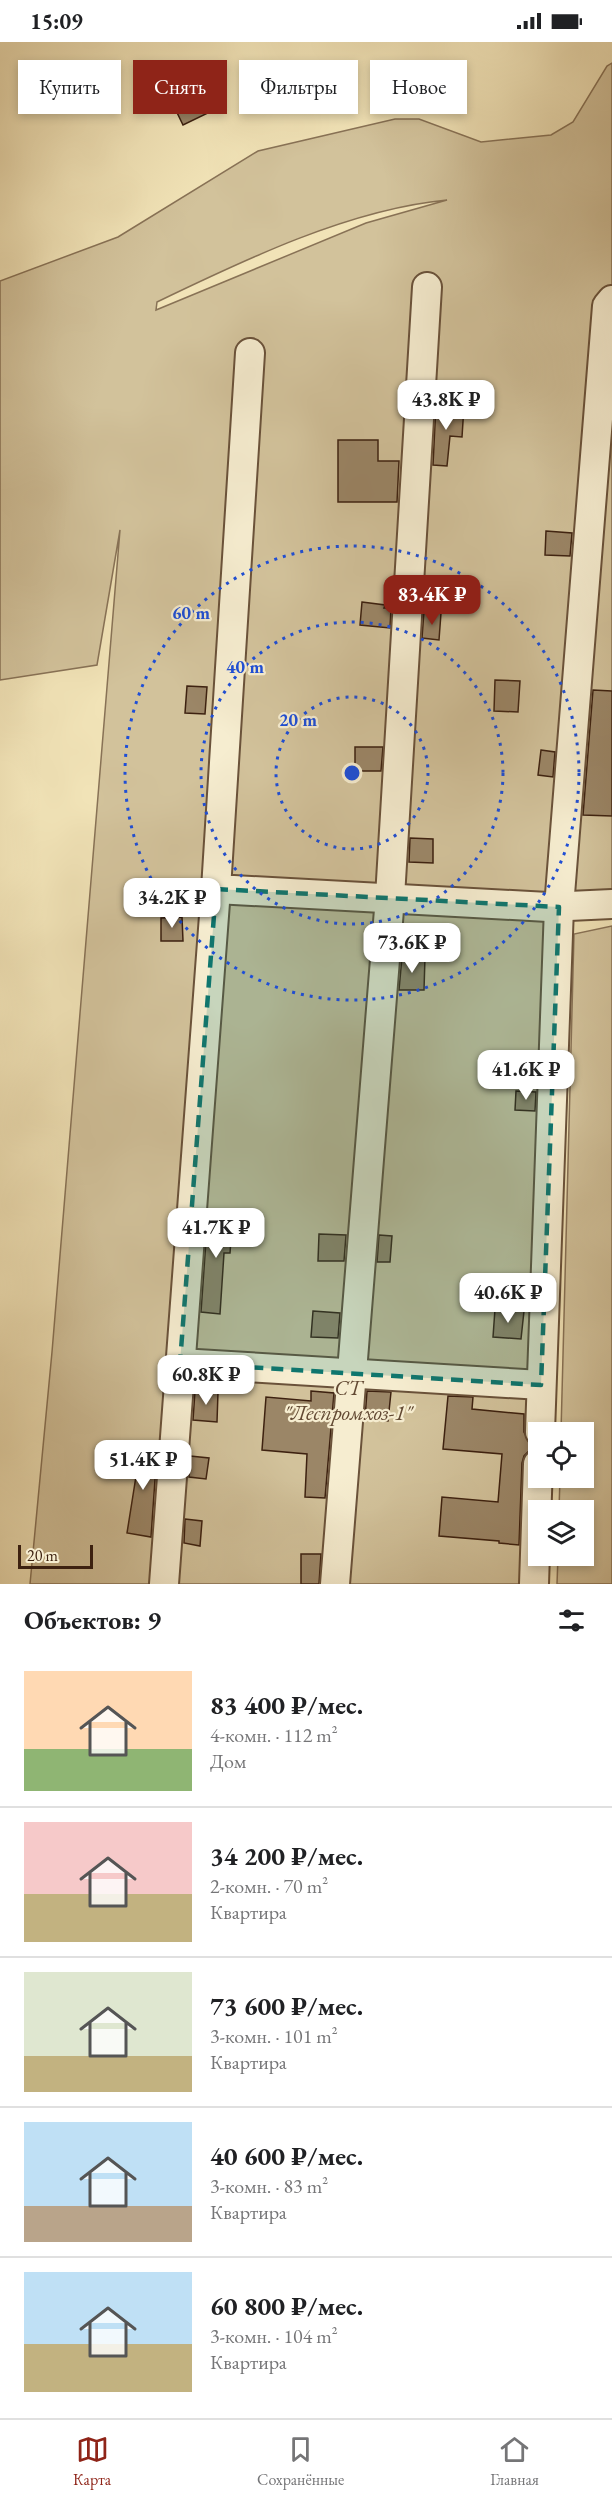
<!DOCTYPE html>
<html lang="ru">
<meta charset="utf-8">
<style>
body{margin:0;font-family:"EB Garamond",serif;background:#f6f6f6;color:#202124;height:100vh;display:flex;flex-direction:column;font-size:22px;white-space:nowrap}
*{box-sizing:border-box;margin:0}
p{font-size:20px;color:#757577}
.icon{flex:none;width:33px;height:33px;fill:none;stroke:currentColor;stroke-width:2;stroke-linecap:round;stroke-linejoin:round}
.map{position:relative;height:1542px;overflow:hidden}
.panel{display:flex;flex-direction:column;background:#fff;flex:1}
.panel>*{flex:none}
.guide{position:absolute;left:18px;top:18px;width:576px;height:54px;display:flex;gap:12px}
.controls{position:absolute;left:528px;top:1380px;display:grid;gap:12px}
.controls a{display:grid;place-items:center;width:66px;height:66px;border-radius:0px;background:#fff;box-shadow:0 3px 9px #0003;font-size:30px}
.scale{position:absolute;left:18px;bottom:15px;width:75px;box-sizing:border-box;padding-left:6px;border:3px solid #3d2110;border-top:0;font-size:16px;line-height:21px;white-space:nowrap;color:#3d2110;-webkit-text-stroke:4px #f6edd0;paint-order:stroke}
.price{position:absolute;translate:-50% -51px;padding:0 14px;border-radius:12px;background:#fff;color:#222;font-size:20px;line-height:39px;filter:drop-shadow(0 2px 3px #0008)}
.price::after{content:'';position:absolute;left:50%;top:36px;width:18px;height:14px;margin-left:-9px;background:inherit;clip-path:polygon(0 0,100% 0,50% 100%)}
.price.selected{background:#8f2418;color:#fff}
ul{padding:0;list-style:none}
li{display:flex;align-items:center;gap:18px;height:150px;padding:0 24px}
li+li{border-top:2px solid #e0e0e0}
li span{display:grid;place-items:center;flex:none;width:168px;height:120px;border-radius:0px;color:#555}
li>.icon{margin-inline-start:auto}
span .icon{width:72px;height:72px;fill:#fffc;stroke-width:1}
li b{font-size:26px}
h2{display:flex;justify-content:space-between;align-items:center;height:72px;padding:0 24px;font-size:26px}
.pill{padding:0 21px;border-radius:0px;background:#fff;box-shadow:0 3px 9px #0003;font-size:21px;line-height:54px}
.pill.selected{background:#8f2418;color:#fff}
.status{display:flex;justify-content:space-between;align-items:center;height:42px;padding:0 30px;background:#fff;direction:ltr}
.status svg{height:16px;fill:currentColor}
.tabs{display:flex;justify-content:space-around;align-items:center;height:84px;border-top:2px solid #e0e0e0;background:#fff;font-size:16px;color:#757577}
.tabs a{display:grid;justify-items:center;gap:3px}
.tabs .selected{color:#8f2418}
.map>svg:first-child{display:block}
.green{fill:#d2c29b;stroke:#887256;stroke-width:1.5;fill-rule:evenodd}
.building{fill:#9b8667;stroke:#3d2110;stroke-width:1.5}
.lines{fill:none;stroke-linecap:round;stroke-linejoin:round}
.minor-casing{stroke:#6a523a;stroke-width:32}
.minor{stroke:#f6edd0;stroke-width:28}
.marked{fill:#0f766e;fill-opacity:0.2;stroke:#0f766e;stroke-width:4.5;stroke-dasharray:12 8;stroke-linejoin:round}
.ring{fill:none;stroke:#1d4ed8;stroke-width:3;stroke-dasharray:3 6}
.labels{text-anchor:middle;stroke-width:4.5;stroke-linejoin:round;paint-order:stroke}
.park-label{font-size:22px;font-style:italic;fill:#624933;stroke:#f6edd0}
.centre{fill:#1d4ed8;stroke:#f6edd0;stroke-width:3}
.ring-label{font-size:18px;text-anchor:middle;font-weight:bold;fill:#1d4ed8;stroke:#f6edd0;stroke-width:4.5;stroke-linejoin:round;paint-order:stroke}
</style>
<div class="status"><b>15:09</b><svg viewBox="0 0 49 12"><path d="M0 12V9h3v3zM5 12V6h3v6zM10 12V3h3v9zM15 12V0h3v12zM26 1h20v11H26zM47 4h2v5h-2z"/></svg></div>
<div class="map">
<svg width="612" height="1542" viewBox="0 0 612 1542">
<rect width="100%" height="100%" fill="#f1e3b7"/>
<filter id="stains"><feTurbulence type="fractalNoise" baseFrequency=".00333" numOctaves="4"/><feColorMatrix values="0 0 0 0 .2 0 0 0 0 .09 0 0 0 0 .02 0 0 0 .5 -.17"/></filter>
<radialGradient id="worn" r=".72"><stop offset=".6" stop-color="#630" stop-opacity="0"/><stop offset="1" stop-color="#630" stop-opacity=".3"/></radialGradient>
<!-- green -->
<g class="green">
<path d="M612 21V864L564 863 520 1542H30L52 1310 120 488 97 623 0 638V239L118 195 258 109 395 77H419L481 100 551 93 573 80 607 24ZM447 158 366 181 156 268 157 260C244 218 350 167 447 158Z"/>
<path d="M612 884V1542H557L558 1514H584V1468H559L560 1436H584V1390H561L574 892Z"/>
</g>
<!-- building -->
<g class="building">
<path d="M198 45 210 70 183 83 171 58Z"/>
<path d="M436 362 464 364 462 395 450 394 447 424 433 423Z"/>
<path d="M338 398H378V419H399L397 460H338Z"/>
<path d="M546 489 572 491 570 514 545 513Z"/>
<path d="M362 560 385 563 384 566H391L390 586 360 583Z"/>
<path d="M424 569 441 571 439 598 422 596Z"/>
<path d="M495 638 520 639 518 670 494 669Z"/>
<path d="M187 644 207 645 205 672 185 671Z"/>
<path d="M593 648 612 649V774L583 773Z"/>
<path d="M355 705H383L381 729H355Z"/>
<path d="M541 708 555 710 553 735 538 733Z"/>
<path d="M410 796 433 797V821L409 820Z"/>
<path d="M182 875 183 899H161V876Z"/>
<path d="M402 915H425L424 948H399Z"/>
<path d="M516 1049 536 1050 535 1069 515 1068Z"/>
<path d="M208 1170 233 1171 230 1211H224L220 1272 201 1270Z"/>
<path d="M319 1192 346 1193 344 1219H318Z"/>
<path d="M379 1193 392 1194 390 1220H377Z"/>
<path d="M495 1267 524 1269 521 1297 493 1295Z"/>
<path d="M313 1269 340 1271 338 1296 311 1295Z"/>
<path d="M195 1349 218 1350 217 1380 193 1378Z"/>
<path d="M311 1349 334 1351 325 1456 305 1455 307 1412 262 1408 266 1355 311 1359Z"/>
<path d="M367 1349 391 1350 388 1379 365 1376Z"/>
<path d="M448 1354 473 1355 472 1367 524 1372V1390L530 1402 529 1409 524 1414 522 1421 519 1503 499 1501V1499L439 1494 442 1455 498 1460 502 1412 443 1407Z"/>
<path d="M130 1406 157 1409 151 1495 127 1491 137 1428 128 1427Z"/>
<path d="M190 1414 209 1416 206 1437 189 1435Z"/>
<path d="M185 1477 202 1479 200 1504 184 1501Z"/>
<path d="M301 1512H321L319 1542H301Z"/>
</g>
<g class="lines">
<!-- minor casing -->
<g class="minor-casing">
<g id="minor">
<path d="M250 311 216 847 548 865 612 862"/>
<path d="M180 1321 541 1343"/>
<path d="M540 1390 559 865 607 264 612 258"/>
<path d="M164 1542 216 847"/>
<path d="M335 1542 390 855 427 245"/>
<path d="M534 1542 538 1422"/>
</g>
</g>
<!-- minor -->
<use href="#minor" class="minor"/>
</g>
<!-- marked area -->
<path class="marked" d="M216 847 559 865 541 1343 180 1321Z"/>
<!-- distance rings -->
<g class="ring">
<circle cx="352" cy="731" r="76"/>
<circle cx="352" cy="731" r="151"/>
<circle cx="352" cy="731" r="227"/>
</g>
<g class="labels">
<!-- park labels -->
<g class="park-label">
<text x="348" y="1353">СТ<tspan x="348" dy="25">"Леспромхоз-1"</tspan></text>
</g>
</g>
<circle cx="352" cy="731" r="9" class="centre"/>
<g class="ring-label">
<text x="191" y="577">60 m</text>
<text x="245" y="631">40 m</text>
<text x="298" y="684">20 m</text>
</g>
<rect width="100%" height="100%" filter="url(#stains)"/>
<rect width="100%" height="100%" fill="url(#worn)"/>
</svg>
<div class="controls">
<a><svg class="icon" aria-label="locate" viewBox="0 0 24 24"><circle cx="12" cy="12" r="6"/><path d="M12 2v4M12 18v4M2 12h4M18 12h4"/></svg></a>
<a><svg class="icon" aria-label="layers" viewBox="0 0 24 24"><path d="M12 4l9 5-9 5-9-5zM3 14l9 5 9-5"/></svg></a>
</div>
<div class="scale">20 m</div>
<b class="price" style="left:446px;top:389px">43.8K ₽</b>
<b class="price selected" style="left:432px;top:584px">83.4K ₽</b>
<b class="price" style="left:172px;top:887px">34.2K ₽</b>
<b class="price" style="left:412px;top:932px">73.6K ₽</b>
<b class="price" style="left:526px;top:1059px">41.6K ₽</b>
<b class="price" style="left:216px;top:1217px">41.7K ₽</b>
<b class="price" style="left:508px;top:1282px">40.6K ₽</b>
<b class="price" style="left:206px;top:1364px">60.8K ₽</b>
<b class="price" style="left:143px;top:1449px">51.4K ₽</b>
<div class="guide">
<a class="pill">Купить</a>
<a class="pill selected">Снять</a>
<a class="pill">Фильтры</a>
<a class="pill">Новое</a>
</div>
</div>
<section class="panel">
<h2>Объектов: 9<svg class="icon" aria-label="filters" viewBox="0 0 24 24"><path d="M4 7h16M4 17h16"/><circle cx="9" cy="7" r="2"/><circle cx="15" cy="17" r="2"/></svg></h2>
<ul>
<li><span style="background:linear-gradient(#ffd9b3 65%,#8fb573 0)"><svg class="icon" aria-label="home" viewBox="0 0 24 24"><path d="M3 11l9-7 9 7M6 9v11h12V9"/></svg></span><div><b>83 400 ₽/мес.</b><p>4-комн. · 112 m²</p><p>Дом</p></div></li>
<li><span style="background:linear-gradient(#f6c9c9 60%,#c2b280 0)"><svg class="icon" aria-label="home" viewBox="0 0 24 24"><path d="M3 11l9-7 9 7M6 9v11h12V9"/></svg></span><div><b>34 200 ₽/мес.</b><p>2-комн. · 70 m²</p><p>Квартира</p></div></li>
<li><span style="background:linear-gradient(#dfe7d0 70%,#c2b280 0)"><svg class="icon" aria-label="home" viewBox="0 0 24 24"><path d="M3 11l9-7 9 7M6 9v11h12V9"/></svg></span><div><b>73 600 ₽/мес.</b><p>3-комн. · 101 m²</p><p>Квартира</p></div></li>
<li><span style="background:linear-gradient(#bfe0f5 70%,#b9a48a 0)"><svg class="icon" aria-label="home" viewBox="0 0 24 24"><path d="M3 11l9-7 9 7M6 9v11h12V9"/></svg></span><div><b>40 600 ₽/мес.</b><p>3-комн. · 83 m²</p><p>Квартира</p></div></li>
<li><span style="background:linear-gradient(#bfe0f5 60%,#c2b280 0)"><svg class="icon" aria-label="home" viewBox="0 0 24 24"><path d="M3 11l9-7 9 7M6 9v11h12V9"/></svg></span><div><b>60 800 ₽/мес.</b><p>3-комн. · 104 m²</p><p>Квартира</p></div></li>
</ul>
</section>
<nav class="tabs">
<a class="selected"><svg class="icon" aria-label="map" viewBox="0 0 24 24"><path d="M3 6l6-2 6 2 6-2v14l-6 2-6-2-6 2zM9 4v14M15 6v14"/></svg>Карта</a>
<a><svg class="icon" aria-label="saved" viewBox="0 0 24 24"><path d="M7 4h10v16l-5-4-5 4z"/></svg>Сохранённые</a>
<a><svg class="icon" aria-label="home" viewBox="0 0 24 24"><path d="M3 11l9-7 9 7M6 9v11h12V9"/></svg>Главная</a>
</nav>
